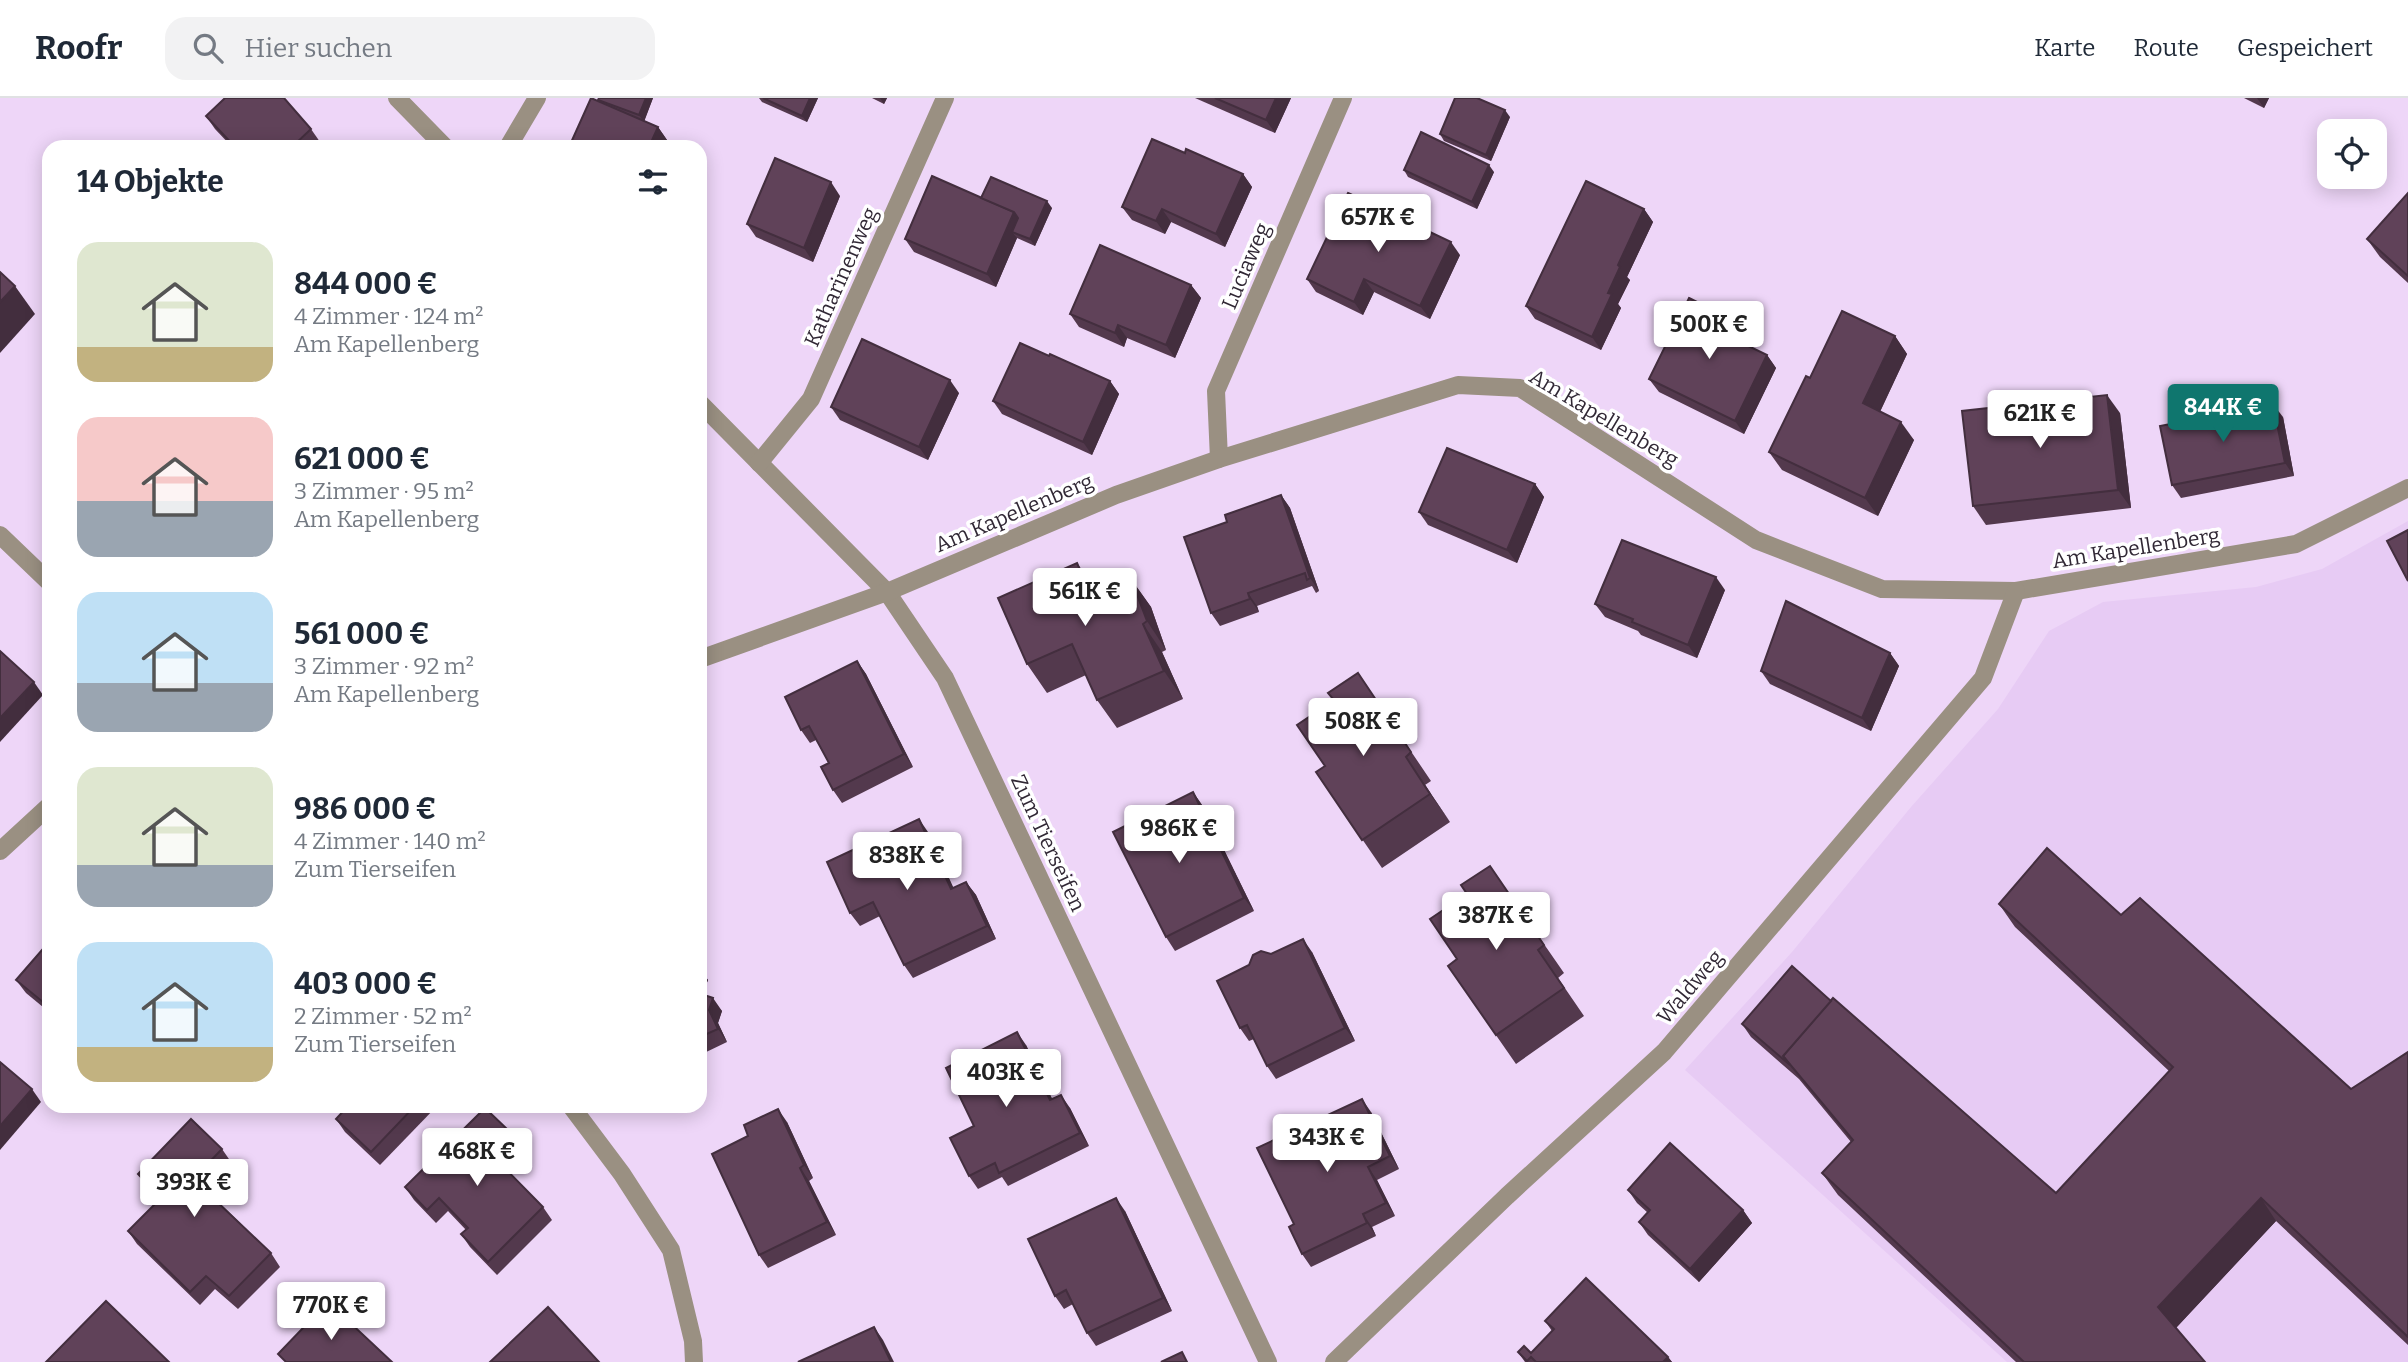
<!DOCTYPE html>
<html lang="de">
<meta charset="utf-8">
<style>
body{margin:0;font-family:Bitter,serif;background:#f2f2f3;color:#1f2937;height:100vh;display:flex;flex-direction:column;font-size:26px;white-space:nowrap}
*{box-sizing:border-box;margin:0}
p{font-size:23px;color:#747a83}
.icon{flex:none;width:38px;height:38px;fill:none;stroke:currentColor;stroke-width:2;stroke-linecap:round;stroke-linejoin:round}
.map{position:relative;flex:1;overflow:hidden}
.panel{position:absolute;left:42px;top:42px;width:665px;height:973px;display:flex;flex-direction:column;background:#fff;border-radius:21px;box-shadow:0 4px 18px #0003}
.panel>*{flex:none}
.buttons{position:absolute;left:2317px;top:21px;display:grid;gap:14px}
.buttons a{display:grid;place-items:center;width:70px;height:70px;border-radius:14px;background:#fff;box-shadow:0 4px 18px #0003;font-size:35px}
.price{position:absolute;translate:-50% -60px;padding:0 16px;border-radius:7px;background:#fff;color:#222;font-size:23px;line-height:46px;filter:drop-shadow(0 2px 4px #0008)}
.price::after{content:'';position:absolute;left:50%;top:42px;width:21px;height:16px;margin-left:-10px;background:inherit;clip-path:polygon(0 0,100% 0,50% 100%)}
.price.on{background:#0f766e;color:#fff}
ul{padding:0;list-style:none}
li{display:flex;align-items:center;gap:21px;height:175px;padding:0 35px}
li span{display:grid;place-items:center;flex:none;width:196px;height:140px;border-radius:21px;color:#555}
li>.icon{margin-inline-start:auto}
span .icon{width:84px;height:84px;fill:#fffc;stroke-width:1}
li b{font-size:30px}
h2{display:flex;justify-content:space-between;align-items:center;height:84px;padding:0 35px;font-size:30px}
header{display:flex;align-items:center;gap:42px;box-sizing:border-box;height:98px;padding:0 35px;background:#fff;border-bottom:2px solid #e0e1e3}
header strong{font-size:33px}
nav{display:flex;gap:38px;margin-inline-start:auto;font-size:24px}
.search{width:490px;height:63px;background:#f2f2f3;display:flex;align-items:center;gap:18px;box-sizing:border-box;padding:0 24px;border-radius:21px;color:#747a83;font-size:26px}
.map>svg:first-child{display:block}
.built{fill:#e7cbf4}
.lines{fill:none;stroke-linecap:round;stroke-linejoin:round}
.street{stroke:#9a9082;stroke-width:18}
.wall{fill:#53394d}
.shaded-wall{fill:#432e3e}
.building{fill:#604259;stroke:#432e3e;stroke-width:2}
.labels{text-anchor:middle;stroke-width:7;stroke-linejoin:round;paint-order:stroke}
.street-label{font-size:21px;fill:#312835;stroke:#fff}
</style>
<header>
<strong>Roofr</strong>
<div class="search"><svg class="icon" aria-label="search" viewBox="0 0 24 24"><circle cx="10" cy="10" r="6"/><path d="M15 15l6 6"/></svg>Hier suchen</div>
<nav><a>Karte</a><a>Route</a><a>Gespeichert</a></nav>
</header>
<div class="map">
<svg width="2408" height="1264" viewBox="0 0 2408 1264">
<rect width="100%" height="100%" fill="#eed6f8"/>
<!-- built -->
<path class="built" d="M2408 423V1264H2007L1685 972 1792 854 1911 709 1998 611 2049 533 2103 504 2256 489 2322 471Z"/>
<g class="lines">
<!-- street -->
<g class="street">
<path d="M397 0 445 49"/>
<path d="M508 49 537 0"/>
<path d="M700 305 887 494 945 580 1268 1264"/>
<path d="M1219 361 1216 293 1343 0"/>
<path d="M759 365 811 301 945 0"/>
<path d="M0 437 49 484"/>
<path d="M700 561 887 494 1116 397 1219 361 1458 287 1520 290 1756 442 1882 491 2016 493 2296 446 2408 390"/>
<path d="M0 753 49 708"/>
<path d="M571 1008 622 1076 671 1152 693 1243 694 1264"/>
<path d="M1334 1264 1507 1098 1664 954 1983 580 2016 493"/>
</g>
</g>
<!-- wall -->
<g class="wall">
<path d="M653 0 644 23 658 29 667 42 664 49H569L599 3Z"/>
<path d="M759 0H818L807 24 762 4Z"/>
<path d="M872 0H887L884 6Z"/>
<path d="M1195 0H1291L1275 35Z"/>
<path d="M2244 0H2269L2264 10Z"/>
<path d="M206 18 311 31 320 44 315 49H232L215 31Z"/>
<path d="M1510 19 1491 63 1444 43 1440 36Z"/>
<path d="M1185 55 1243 76 1252 89 1225 149 1171 124 1165 136 1132 122 1122 109Z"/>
<path d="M1404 72 1494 74 1477 111 1408 79Z"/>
<path d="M2408 95V185L2380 159 2367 141Z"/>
<path d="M840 98 813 164 756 139 747 126Z"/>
<path d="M981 100 1052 110 1035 148 1017 140 996 189 914 154 905 141Z"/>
<path d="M1644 111 1653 124 1627 179 1630 182 1618 206 1621 210 1601 252 1535 221 1526 208Z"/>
<path d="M1460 157 1430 221 1374 194 1363 217 1316 194 1307 181Z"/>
<path d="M1191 187 1201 200 1175 260 1127 240 1124 249 1079 229 1070 216Z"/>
<path d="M1747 229 1756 242 1752 250 1767 257 1776 270 1744 336 1659 294 1649 281Z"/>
<path d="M1895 238 1907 256 1880 314 1914 342 1878 418 1782 372 1769 354 1810 280Z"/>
<path d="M1049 258 1110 283 1119 296 1092 357 1002 316 993 303Z"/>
<path d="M959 295 928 362 840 322 831 309Z"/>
<path d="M2120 315 2131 410 1986 427 1973 408Z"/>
<path d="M2283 319 2294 378 2181 400 2172 387Z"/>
<path d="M1535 386 1544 399 1517 465 1428 427 1419 414Z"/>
<path d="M1281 397 1290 410 1319 493 1316 495 1312 488 1257 508 1259 514 1220 528 1211 515 1227 424Z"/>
<path d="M1131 481 1151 509 1166 552 1162 554 1183 601 1117 630 1097 602 1086 577 1047 595 1027 566 1097 493 1098 496Z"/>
<path d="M1725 492 1697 560 1641 537 1638 533 1605 519 1595 506Z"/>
<path d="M1890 555 1899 568 1871 633 1770 586 1761 573Z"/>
<path d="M857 563 866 576 913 669 842 705 833 692 829 665 816 642 810 645 801 632Z"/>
<path d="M1358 575 1431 683 1425 687 1450 724 1382 770 1316 674 1325 668 1334 602Z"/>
<path d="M1193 694 1202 707 1254 813 1175 853 1166 839Z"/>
<path d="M928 734 953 790 966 784 976 797 996 841 913 880 904 867 880 818 860 828 850 815Z"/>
<path d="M1490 768 1564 875 1558 880 1584 918 1516 966 1448 868 1457 861 1467 796Z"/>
<path d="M1999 806 2121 817 2351 991 2408 954V1247L2276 1123 2176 1230 2205 1264H2016L1838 1097 1822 1075 1851 1044 1799 981 1751 939 1742 926 1831 903 2056 1095 2169 973 2015 829Z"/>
<path d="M49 844V914L26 895 16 882Z"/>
<path d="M1312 854 1355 943 1276 981 1267 968 1254 941 1249 943 1240 930 1271 856Z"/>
<path d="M700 871 708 882 703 894 704 897 722 913 718 925 727 944 700 957Z"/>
<path d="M1026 947 1052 1001 1070 1010 1089 1048 1008 1088 1002 1079 978 1091 969 1078 974 1028Z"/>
<path d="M348 1008H437L380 1067 345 1034 336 1021Z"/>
<path d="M1371 1014 1399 1071 1377 1082 1395 1118 1372 1129 1376 1138 1311 1169 1302 1156 1294 1126Z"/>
<path d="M787 1024 813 1080 809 1083 836 1137 768 1170 759 1157Z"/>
<path d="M508 1032 517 1045 498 1063 543 1109 552 1122 497 1177 470 1149 461 1136 466 1132 448 1113 436 1125 414 1102 405 1089Z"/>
<path d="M222 1051 231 1064 205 1091 271 1155 280 1169 238 1211 215 1191 200 1207 137 1146 128 1133 159 1102 147 1089 138 1076Z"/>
<path d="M1628 1092 1743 1112 1752 1125 1699 1184 1648 1137 1639 1124 1648 1115 1637 1105Z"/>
<path d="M1125 1113 1172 1213 1096 1248 1087 1235 1073 1206 1064 1211 1055 1198Z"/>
<path d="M1545 1223 1668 1259 1672 1264H1525L1518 1254 1531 1255 1552 1233Z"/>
</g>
<!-- shaded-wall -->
<g class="shaded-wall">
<path d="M646 0H653L644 24 639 17Z"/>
<path d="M810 0H818L807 24 802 18Z"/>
<path d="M880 0H887L884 6Z"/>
<path d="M1276 0H1291L1275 35 1266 22Z"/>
<path d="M2257 0H2269L2264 10Z"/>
<path d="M1505 12 1510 19 1491 63 1486 57Z"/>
<path d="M658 29 667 42 664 49H649Z"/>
<path d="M1489 67 1494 74 1477 111 1472 104Z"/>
<path d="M1243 76 1252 89 1225 149 1216 136Z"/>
<path d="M831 84 840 98 813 164 804 150Z"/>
<path d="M1047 103 1052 110 1035 148 1030 141Z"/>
<path d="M1162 111 1171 124 1165 136 1156 123Z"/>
<path d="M1644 111 1653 124 1627 179 1630 182 1618 206 1621 210 1601 252 1592 239 1618 167Z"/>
<path d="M1014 114 1023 127 1012 134 1017 140 996 189 987 176Z"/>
<path d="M1451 144 1460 157 1430 221 1420 208Z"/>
<path d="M1364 181 1374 194 1363 217 1354 204Z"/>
<path d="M1191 187 1201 200 1175 260 1166 247Z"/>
<path d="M15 188 35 216 0 255V204Z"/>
<path d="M1118 227 1127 240 1124 249 1115 235Z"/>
<path d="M1747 229 1756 242 1749 257 1740 244Z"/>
<path d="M1895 238 1907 256 1875 324 1863 305Z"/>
<path d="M1767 257 1776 270 1744 336 1735 323Z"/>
<path d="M950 282 959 295 928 362 919 349Z"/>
<path d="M1110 283 1119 296 1092 357 1083 344Z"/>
<path d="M2107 297 2120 315 2131 410 2118 392Z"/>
<path d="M2273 306 2283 319 2294 378 2285 365Z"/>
<path d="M1901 324 1914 342 1878 418 1865 400Z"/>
<path d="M1535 386 1544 399 1517 465 1507 452Z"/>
<path d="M1281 397 1290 410 1319 493 1310 480Z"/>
<path d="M1077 465 1097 493 1111 527 1091 498Z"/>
<path d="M1716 479 1725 492 1697 560 1688 547Z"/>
<path d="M1131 481 1151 509 1166 552 1147 523Z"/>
<path d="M1248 495 1257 508 1259 514 1250 501Z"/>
<path d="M1143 526 1162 554 1183 601 1164 573Z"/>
<path d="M1890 555 1899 568 1871 633 1862 620Z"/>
<path d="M857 563 866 576 913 669 904 656Z"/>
<path d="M34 584 43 597 0 644V620Z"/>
<path d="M1406 659 1425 687 1450 724 1430 696Z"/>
<path d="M1193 694 1202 707 1254 813 1244 800Z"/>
<path d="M919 721 928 734 960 804 951 791Z"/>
<path d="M966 784 976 797 996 841 987 828Z"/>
<path d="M1303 841 1312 854 1355 943 1345 930Z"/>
<path d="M700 871 708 882 703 894 710 909 713 900 722 913 718 925 727 944 718 931 700 894Z"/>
<path d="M1017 934 1026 947 1059 1015 1050 1002Z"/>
<path d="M32 991 41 1004 0 1052V1028Z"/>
<path d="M1061 997 1070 1010 1089 1048 1080 1035Z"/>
<path d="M1362 1001 1371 1014 1399 1071 1390 1058Z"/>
<path d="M778 1011 787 1024 813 1080 804 1067Z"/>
<path d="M1368 1069 1377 1082 1395 1118 1386 1105Z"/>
<path d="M800 1070 809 1083 836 1137 827 1124Z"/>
<path d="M1116 1100 1125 1113 1172 1213 1163 1200Z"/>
<path d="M2261 1100 2276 1123 2174 1232 2158 1209Z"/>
<path d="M1743 1112 1752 1125 1699 1184 1690 1171Z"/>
<path d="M1363 1116 1372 1129 1376 1138 1367 1125Z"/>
<path d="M874 1229 883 1242 894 1264H891Z"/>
<path d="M1668 1259 1672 1264H1663Z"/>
</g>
<!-- building -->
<g class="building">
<path d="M225 0H284L311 31 292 49H235L206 18Z"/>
<path d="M591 0 658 29 649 49H569Z"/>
<path d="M599 0H646L639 17 598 2Z"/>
<path d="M763 0H810L802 18Z"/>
<path d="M1215 0H1276L1266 22Z"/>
<path d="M1455 0H1477L1505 12 1486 57 1440 36Z"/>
<path d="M1421 34 1489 67 1472 104 1404 72Z"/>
<path d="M1152 41 1185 55 1186 51 1243 76 1216 136 1162 111 1156 123 1122 109Z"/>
<path d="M775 60 831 84 804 150 747 126Z"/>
<path d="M932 78 1014 114 987 176 905 141Z"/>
<path d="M991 79 1047 103 1030 141 1012 134 1018 120 1014 114 981 100Z"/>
<path d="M1586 83 1644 111 1618 167 1620 169 1608 195 1612 196 1592 239 1526 208Z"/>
<path d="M1348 95 1451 144 1420 208 1364 181 1354 204 1307 181Z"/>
<path d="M2408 95V178L2367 141Z"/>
<path d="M1100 147 1191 187 1166 247 1118 227 1115 235 1070 216Z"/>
<path d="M0 174 15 188 0 204Z"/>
<path d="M1689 200 1747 229 1740 244 1767 257 1735 323 1649 281Z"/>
<path d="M1842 213 1895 238 1863 305 1901 324 1865 400 1769 354 1806 278 1810 280Z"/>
<path d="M862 241 950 282 919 349 831 309Z"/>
<path d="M1020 245 1049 258 1050 256 1110 283 1083 344 993 303Z"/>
<path d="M2107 297 2118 392 1973 408 1962 313Z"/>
<path d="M2273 306 2285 365 2172 387 2160 328Z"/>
<path d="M1447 350 1535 386 1507 452 1419 414Z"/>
<path d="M1281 397 1310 480 1307 482 1305 475 1248 495 1250 501 1211 515 1184 439 1227 424 1225 417Z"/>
<path d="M2408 432V483L2387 443Z"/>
<path d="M1622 442 1716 479 1688 547 1632 524 1633 521 1595 506Z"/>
<path d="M1077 465 1091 498 1131 481 1147 523 1143 526 1164 573 1097 602 1072 546 1027 566 998 500Z"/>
<path d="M1786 503 1890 555 1862 620 1761 573Z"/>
<path d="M0 553 34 584 0 620Z"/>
<path d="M857 563 904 656 833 692 821 669 829 665 809 628 801 632 785 599Z"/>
<path d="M1358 575 1411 654 1406 659 1430 696 1362 742 1316 674 1325 668 1297 627 1334 602 1328 595Z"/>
<path d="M1193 694 1244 800 1166 839 1113 734Z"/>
<path d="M919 721 951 791 966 784 987 828 904 867 873 804 850 815 827 764Z"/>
<path d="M2047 750 2121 817 2140 800 2351 991 2408 954V1239L2261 1100 2158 1209 2205 1264H2024L1822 1075 1853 1042 1783 958 1833 900 2056 1095 2173 969 1999 806Z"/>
<path d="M1490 768 1544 847 1538 852 1564 890 1496 937 1448 868 1457 861 1430 821 1467 796 1461 787Z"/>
<path d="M1303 841 1345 930 1267 968 1247 927 1240 930 1217 883 1249 867 1253 857 1261 853 1271 856Z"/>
<path d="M49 844V909L16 882Z"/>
<path d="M1792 868 1831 903 1783 958 1790 967 1742 926Z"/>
<path d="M700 894 701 896 713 900 709 912 718 931 700 939Z"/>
<path d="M1017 934 1050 1002 1061 997 1080 1035 999 1075 995 1065 969 1078 950 1040 974 1028 946 970Z"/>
<path d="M0 964 32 991 0 1028Z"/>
<path d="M1362 1001 1390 1058 1368 1069 1386 1105 1363 1116 1367 1125 1302 1156 1289 1129 1294 1126 1257 1050Z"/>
<path d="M348 1008H415L371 1054 336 1021Z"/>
<path d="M485 1010 508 1032 487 1052 543 1109 488 1164 461 1136 468 1130 439 1100 427 1112 405 1089Z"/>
<path d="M778 1011 804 1067 800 1070 827 1124 759 1157 712 1056 748 1038 744 1027Z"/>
<path d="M191 1021 222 1051 193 1081 271 1155 229 1198 206 1178 190 1194 128 1133 161 1100 138 1076Z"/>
<path d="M1670 1045 1743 1112 1690 1171 1639 1124 1650 1112 1628 1092Z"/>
<path d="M1116 1100 1163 1200 1087 1235 1066 1192 1055 1198 1028 1141Z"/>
<path d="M1586 1180 1668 1259 1663 1264H1536L1531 1259 1527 1263 1518 1254 1524 1248 1531 1255 1554 1231 1545 1223Z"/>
<path d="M106 1203 169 1264H46Z"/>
<path d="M328 1204 392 1264H286L278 1256Z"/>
<path d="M548 1209 599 1264H490Z"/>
<path d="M874 1229 891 1264H798Z"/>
<path d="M1182 1254 1187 1264H1161Z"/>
</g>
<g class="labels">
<!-- street labels -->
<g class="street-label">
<text transform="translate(1246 168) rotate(-67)" y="7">Luciaweg</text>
<text transform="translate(841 179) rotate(-66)" y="7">Katharinenweg</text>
<text transform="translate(1604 320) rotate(31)" y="7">Am Kapellenberg</text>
<text transform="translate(1014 415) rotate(-23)" y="7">Am Kapellenberg</text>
<text transform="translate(2136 450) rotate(-9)" y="7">Am Kapellenberg</text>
<text transform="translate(1048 745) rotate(65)" y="7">Zum Tierseifen</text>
<text transform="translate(1690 889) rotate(-50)" y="7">Waldweg</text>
</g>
</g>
</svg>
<div class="buttons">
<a><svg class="icon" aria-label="locate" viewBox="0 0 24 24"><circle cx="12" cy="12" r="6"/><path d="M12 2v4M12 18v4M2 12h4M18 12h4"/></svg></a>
</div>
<b class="price" style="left:1378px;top:156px">657K €</b>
<b class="price" style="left:1709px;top:263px">500K €</b>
<b class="price on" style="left:2223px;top:346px">844K €</b>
<b class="price" style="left:2040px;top:352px">621K €</b>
<b class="price" style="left:1085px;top:530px">561K €</b>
<b class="price" style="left:1363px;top:660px">508K €</b>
<b class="price" style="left:1179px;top:767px">986K €</b>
<b class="price" style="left:907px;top:794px">838K €</b>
<b class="price" style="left:1496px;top:854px">387K €</b>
<b class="price" style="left:1006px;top:1011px">403K €</b>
<b class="price" style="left:1327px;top:1076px">343K €</b>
<b class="price" style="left:477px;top:1090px">468K €</b>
<b class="price" style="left:194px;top:1121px">393K €</b>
<b class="price" style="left:331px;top:1244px">770K €</b>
<section class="panel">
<h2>14 Objekte<svg class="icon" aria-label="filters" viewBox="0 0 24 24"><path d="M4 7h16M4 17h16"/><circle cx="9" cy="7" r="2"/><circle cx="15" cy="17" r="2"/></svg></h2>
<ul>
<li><span style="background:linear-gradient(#dfe7d0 75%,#c2b280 0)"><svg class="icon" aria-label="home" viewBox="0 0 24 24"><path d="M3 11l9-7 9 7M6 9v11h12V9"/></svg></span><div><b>844 000 €</b><p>4 Zimmer · 124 m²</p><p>Am Kapellenberg</p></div></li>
<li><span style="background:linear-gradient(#f6c9c9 60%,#9aa5b1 0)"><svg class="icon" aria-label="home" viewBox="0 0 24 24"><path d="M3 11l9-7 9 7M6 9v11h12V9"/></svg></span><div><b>621 000 €</b><p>3 Zimmer · 95 m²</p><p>Am Kapellenberg</p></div></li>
<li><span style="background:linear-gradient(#bfe0f5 65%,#9aa5b1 0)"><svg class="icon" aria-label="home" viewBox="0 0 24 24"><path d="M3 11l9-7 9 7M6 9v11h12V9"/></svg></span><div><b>561 000 €</b><p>3 Zimmer · 92 m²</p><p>Am Kapellenberg</p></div></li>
<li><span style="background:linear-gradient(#dfe7d0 70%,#9aa5b1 0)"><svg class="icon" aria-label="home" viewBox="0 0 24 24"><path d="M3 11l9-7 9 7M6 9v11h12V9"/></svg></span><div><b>986 000 €</b><p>4 Zimmer · 140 m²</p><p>Zum Tierseifen</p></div></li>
<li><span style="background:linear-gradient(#bfe0f5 75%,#c2b280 0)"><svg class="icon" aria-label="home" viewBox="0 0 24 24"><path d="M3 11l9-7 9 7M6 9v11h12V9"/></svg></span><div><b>403 000 €</b><p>2 Zimmer · 52 m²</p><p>Zum Tierseifen</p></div></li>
</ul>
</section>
</div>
